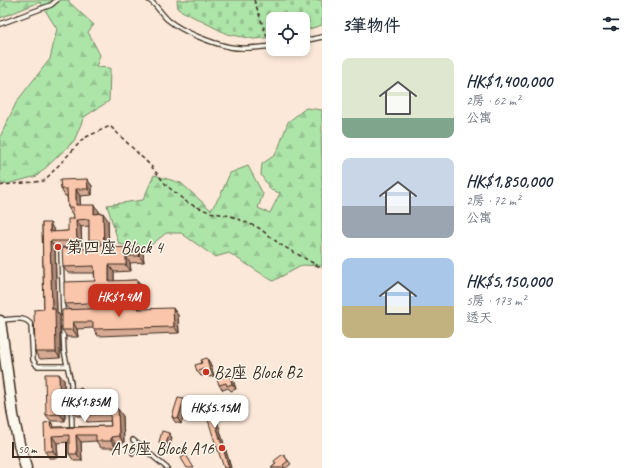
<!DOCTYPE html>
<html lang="zh-TW">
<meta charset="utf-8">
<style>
body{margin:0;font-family:Caveat,"LXGW WenKai TC",sans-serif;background:#f2f2f3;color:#1f2937;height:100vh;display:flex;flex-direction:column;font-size:15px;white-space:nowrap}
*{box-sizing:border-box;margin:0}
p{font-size:13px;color:#747a83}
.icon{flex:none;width:22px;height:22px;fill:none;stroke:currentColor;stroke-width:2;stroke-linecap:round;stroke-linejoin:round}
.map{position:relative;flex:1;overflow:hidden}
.details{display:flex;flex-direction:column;background:#fff;width:320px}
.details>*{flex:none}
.fabs{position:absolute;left:266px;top:12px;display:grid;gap:8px}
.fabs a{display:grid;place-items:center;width:44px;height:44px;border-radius:8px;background:#fff;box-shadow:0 2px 6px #0003;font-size:20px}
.scale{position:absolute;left:12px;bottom:10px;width:55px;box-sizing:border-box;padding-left:4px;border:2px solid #3b2a1e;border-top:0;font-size:11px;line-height:14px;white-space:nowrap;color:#3b2a1e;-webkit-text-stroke:3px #fbf7ec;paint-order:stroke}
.price{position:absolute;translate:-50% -34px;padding:0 9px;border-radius:8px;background:#fff;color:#222;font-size:13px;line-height:26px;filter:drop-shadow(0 1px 2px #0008)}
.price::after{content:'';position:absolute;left:50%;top:24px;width:12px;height:9px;margin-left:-6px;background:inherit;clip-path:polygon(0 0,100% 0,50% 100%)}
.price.current{background:#c8321e;color:#fff}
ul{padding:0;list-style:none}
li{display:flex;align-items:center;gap:12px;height:100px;padding:0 20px}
li span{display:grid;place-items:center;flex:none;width:112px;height:80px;border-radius:8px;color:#555}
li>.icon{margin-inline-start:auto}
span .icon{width:48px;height:48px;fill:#fffc;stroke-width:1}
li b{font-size:17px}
h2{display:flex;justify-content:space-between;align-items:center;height:48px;padding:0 20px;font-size:17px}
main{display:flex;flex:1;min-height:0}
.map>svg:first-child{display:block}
.forest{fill:url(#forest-firs);stroke:#748864}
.cemetery{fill:url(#cemetery-stones);stroke:#748864}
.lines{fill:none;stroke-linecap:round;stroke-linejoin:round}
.lane-casing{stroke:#3b2a1e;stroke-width:6}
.secondary-casing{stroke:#3b2a1e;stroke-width:13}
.path{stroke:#3b2a1e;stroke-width:1.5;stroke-dasharray:4 3;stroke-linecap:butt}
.lane{stroke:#fbf7ec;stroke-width:3.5}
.secondary{stroke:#fbf7ec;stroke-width:10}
.wall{fill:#d7aa93;stroke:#3b2a1e}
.shaded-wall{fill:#af8b78;stroke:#3b2a1e}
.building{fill:#fac6ab;stroke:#3b2a1e}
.poi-dot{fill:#c8321e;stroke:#fbf7ec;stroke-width:1.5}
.labels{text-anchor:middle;stroke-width:3;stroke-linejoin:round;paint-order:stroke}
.poi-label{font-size:17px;fill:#3b2a1e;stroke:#fbf7ec;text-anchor:start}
</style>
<main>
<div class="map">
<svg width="322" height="468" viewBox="0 0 322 468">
<defs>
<pattern id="forest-firs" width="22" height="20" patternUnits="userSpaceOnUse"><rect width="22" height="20" fill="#ade5a9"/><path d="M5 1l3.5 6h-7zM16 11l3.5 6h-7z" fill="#96c591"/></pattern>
<pattern id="cemetery-stones" width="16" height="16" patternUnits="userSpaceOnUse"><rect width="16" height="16" fill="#ade5a9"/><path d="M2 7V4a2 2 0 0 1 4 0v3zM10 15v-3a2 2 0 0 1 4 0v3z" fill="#96c591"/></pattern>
</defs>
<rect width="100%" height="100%" fill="#fbe8d8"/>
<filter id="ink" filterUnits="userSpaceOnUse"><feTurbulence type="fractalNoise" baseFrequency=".025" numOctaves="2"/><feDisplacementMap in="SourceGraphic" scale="8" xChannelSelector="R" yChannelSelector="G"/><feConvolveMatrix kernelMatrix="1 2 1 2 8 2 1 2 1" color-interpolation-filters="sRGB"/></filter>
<g filter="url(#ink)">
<!-- forest -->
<g class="forest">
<path d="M0 0H69V2L94 25 88 32 100 55 96 67 110 68 109 101 84 117 74 141 37 176 3 185 0 181V137L17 101 50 59 57 29 40 2 0 18Z"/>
<path d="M306 108 322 110V138L321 139 322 159V266L303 265 273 281 229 253 215 257 181 233H166L146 249 119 244 107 205 143 200 154 175 181 183 211 210 221 194 230 173 248 166 263 194 258 208 270 213 280 193 271 190 261 175 262 164 275 155 279 147 288 122Z"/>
</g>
<!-- cemetery -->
<path class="cemetery" d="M177 0H322V25L303 31V19H273V37L254 39 227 34 178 9Z"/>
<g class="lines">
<!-- lane casing -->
<g class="lane-casing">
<g id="lane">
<path d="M149 0C157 5 161 14 168 20 183 32 211 43 230 47 244 50 259 47 273 46"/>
<path d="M0 24 51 5 57 0"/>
<path d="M303 41 322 37"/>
<path d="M63 314 61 252 66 251"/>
<path d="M0 320C10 320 26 315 31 325L33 360 37 366H67"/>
<path d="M63 329 64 351 71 383 72 431"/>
<path d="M133 440 167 468"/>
<path d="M133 453 140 445"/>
</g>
</g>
<!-- secondary casing -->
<g class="secondary-casing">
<path id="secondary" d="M0 321 13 415 19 444 26 468"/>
</g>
<!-- path -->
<g class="path">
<path d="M254 0 267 37"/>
<path d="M0 186 3 185 44 181 84 138 110 126 151 166 167 186 188 203 209 212 231 216 259 228 281 245 322 268"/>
</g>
<!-- lane -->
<use href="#lane" class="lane"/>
<!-- secondary -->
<use href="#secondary" class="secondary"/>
</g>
<!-- wall -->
<g class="wall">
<path d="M87 179 92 186V195L80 196V205L99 211V214L108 220 109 248 143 254 144 262 130 263 131 271 114 272V281L137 280 142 287V307L138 308 139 309 178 315 179 333 98 336 93 328 77 329 78 337H67L62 330 69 310 64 304 95 281 94 273H68L63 267 94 247 89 240V226L81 227 82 248 55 247 57 312 60 316V358L40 359 35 352 44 309 42 223 54 230V232L68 231 74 219V214H72L68 207 67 196H65L61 189Z"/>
<path d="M210 363 214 376 209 377 207 375 201 376 197 371Z"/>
<path d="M232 377 236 389 231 391 228 388 223 390 219 385Z"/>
<path d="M64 380 65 421H51L46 415Z"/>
<path d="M86 395V400L116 406V409L123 416 124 443H115L116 448H101L96 441 81 442 82 461H74L69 454V442L57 443 58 458H49L45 451 51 422 54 427 111 426 110 421 87 422 82 416H77L73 409Z"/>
<path d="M184 399 187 405 181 424 175 422 172 417Z"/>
<path d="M210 402H218L222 415 216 417 231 468H224Z"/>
<path d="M169 433 172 438 169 449 162 447 159 442Z"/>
<path d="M283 454 291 464 286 468H271L276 464Z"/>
</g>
<!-- shaded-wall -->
<g class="shaded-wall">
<path d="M87 179 92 186V195L88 189Z"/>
<path d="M76 189 80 196 81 212 76 205Z"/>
<path d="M94 205 99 211V220L94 214Z"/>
<path d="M103 213 108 220 109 255 104 248Z"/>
<path d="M76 220 81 227 82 248 77 241Z"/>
<path d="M50 223 54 230 55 239 50 232Z"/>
<path d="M50 241 55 247 57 312 60 316V358L56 352 52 309Z"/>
<path d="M139 247 143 254 144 262 139 256Z"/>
<path d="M126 256 130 263 131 271 126 265Z"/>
<path d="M109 265 114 272V288L109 281Z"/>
<path d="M137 280 142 287V307L138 301Z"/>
<path d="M173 308 178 315 179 333 174 327Z"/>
<path d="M73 322 77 329 78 337 73 330Z"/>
<path d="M207 358 210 363 214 376 210 371Z"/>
<path d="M229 372 232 377 236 389 232 384Z"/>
<path d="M59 374 64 380 65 421 60 414Z"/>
<path d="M81 388 86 395V407L81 401Z"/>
<path d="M214 397 218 402 222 415 218 410Z"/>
<path d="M184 399 187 405 181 424 178 419Z"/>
<path d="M111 400 116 406V416L112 409Z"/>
<path d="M118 409 123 416 124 443 119 436Z"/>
<path d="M212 412 216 417 231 468H229Z"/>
<path d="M51 422 55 429V431L50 425Z"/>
<path d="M169 433 172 438 169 449 166 444Z"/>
<path d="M76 435 81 442 82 461 77 454Z"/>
<path d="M52 436 57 443 58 458 53 451Z"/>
<path d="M111 437 115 443 116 448 111 441Z"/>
</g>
<!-- building -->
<g class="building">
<path d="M87 179 88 189H76V205H94V214L103 213 104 248 139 247V256H126V265H109V281L137 280 138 301 64 304V282L95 281 94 266 63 267 62 248 90 249V247L100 246 102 244 99 240H89V219L76 220 77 241H50L52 309H55L56 352H35L34 310 44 309 42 223H50V232L68 231V219H74L73 207H68L67 189H61L60 180Z"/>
<path d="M138 307V309L173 308 174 327 93 329V322H73V330H62V310Z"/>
<path d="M207 358 210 371 205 372 204 369 197 371 195 365 202 363 201 360Z"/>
<path d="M229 372 232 384 227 386 226 383 219 385 217 378 224 376 223 373Z"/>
<path d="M45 374H59L60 414 46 415Z"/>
<path d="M81 388V401L111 400 112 409H118L119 436 111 437V441H96V435H76L77 454H69V435L52 436 53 451H45L44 423 51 422 50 425 52 428 111 426 110 414 82 415V409H73L72 389Z"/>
<path d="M214 397 218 410 212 412 229 468H224L221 459 214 439 203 404 210 402 209 399Z"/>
<path d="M178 398 184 399 178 419 172 417Z"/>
<path d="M162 431 169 433 166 444 159 442Z"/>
<path d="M283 454 288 461 283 465 284 467 283 468H271L276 464 274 461Z"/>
<path d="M186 455 194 468H187L181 458Z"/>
</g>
</g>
<!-- markers -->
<g class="poi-dot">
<circle cx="58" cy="247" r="4"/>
<circle cx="206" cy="372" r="4"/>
<circle cx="222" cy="448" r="4"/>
</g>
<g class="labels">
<!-- poi labels -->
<g class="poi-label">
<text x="66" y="253">第四座 Block 4</text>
<text x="214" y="378">B2座 Block B2</text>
<text x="214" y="454" text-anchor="end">A16座 Block A16</text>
</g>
</g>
</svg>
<div class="fabs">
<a><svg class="icon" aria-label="locate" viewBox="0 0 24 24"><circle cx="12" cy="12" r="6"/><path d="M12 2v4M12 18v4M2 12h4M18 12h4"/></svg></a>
</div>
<div class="scale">50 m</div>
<b class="price current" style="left:119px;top:318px">HK$1.4M</b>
<b class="price" style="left:85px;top:423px">HK$1.85M</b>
<b class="price" style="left:215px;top:429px">HK$5.15M</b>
</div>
<section class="details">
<h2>3筆物件<svg class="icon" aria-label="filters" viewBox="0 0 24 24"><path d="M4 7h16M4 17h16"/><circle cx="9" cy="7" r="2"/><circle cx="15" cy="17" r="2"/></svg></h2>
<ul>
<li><span style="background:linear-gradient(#dfe7d0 75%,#7fa58c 0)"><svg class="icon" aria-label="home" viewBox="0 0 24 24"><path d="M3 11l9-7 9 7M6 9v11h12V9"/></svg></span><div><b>HK$1,400,000</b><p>2房 · 62 m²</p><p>公寓</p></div></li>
<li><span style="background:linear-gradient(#c9d6e8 60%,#9aa5b1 0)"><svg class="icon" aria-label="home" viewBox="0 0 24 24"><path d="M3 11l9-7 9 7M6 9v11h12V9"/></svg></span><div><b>HK$1,850,000</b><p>2房 · 72 m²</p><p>公寓</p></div></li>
<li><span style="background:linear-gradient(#a9c7e8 60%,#c2b280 0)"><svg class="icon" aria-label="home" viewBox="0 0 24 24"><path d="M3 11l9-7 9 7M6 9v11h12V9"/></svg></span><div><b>HK$5,150,000</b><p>5房 · 173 m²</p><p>透天</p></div></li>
</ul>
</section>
</main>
